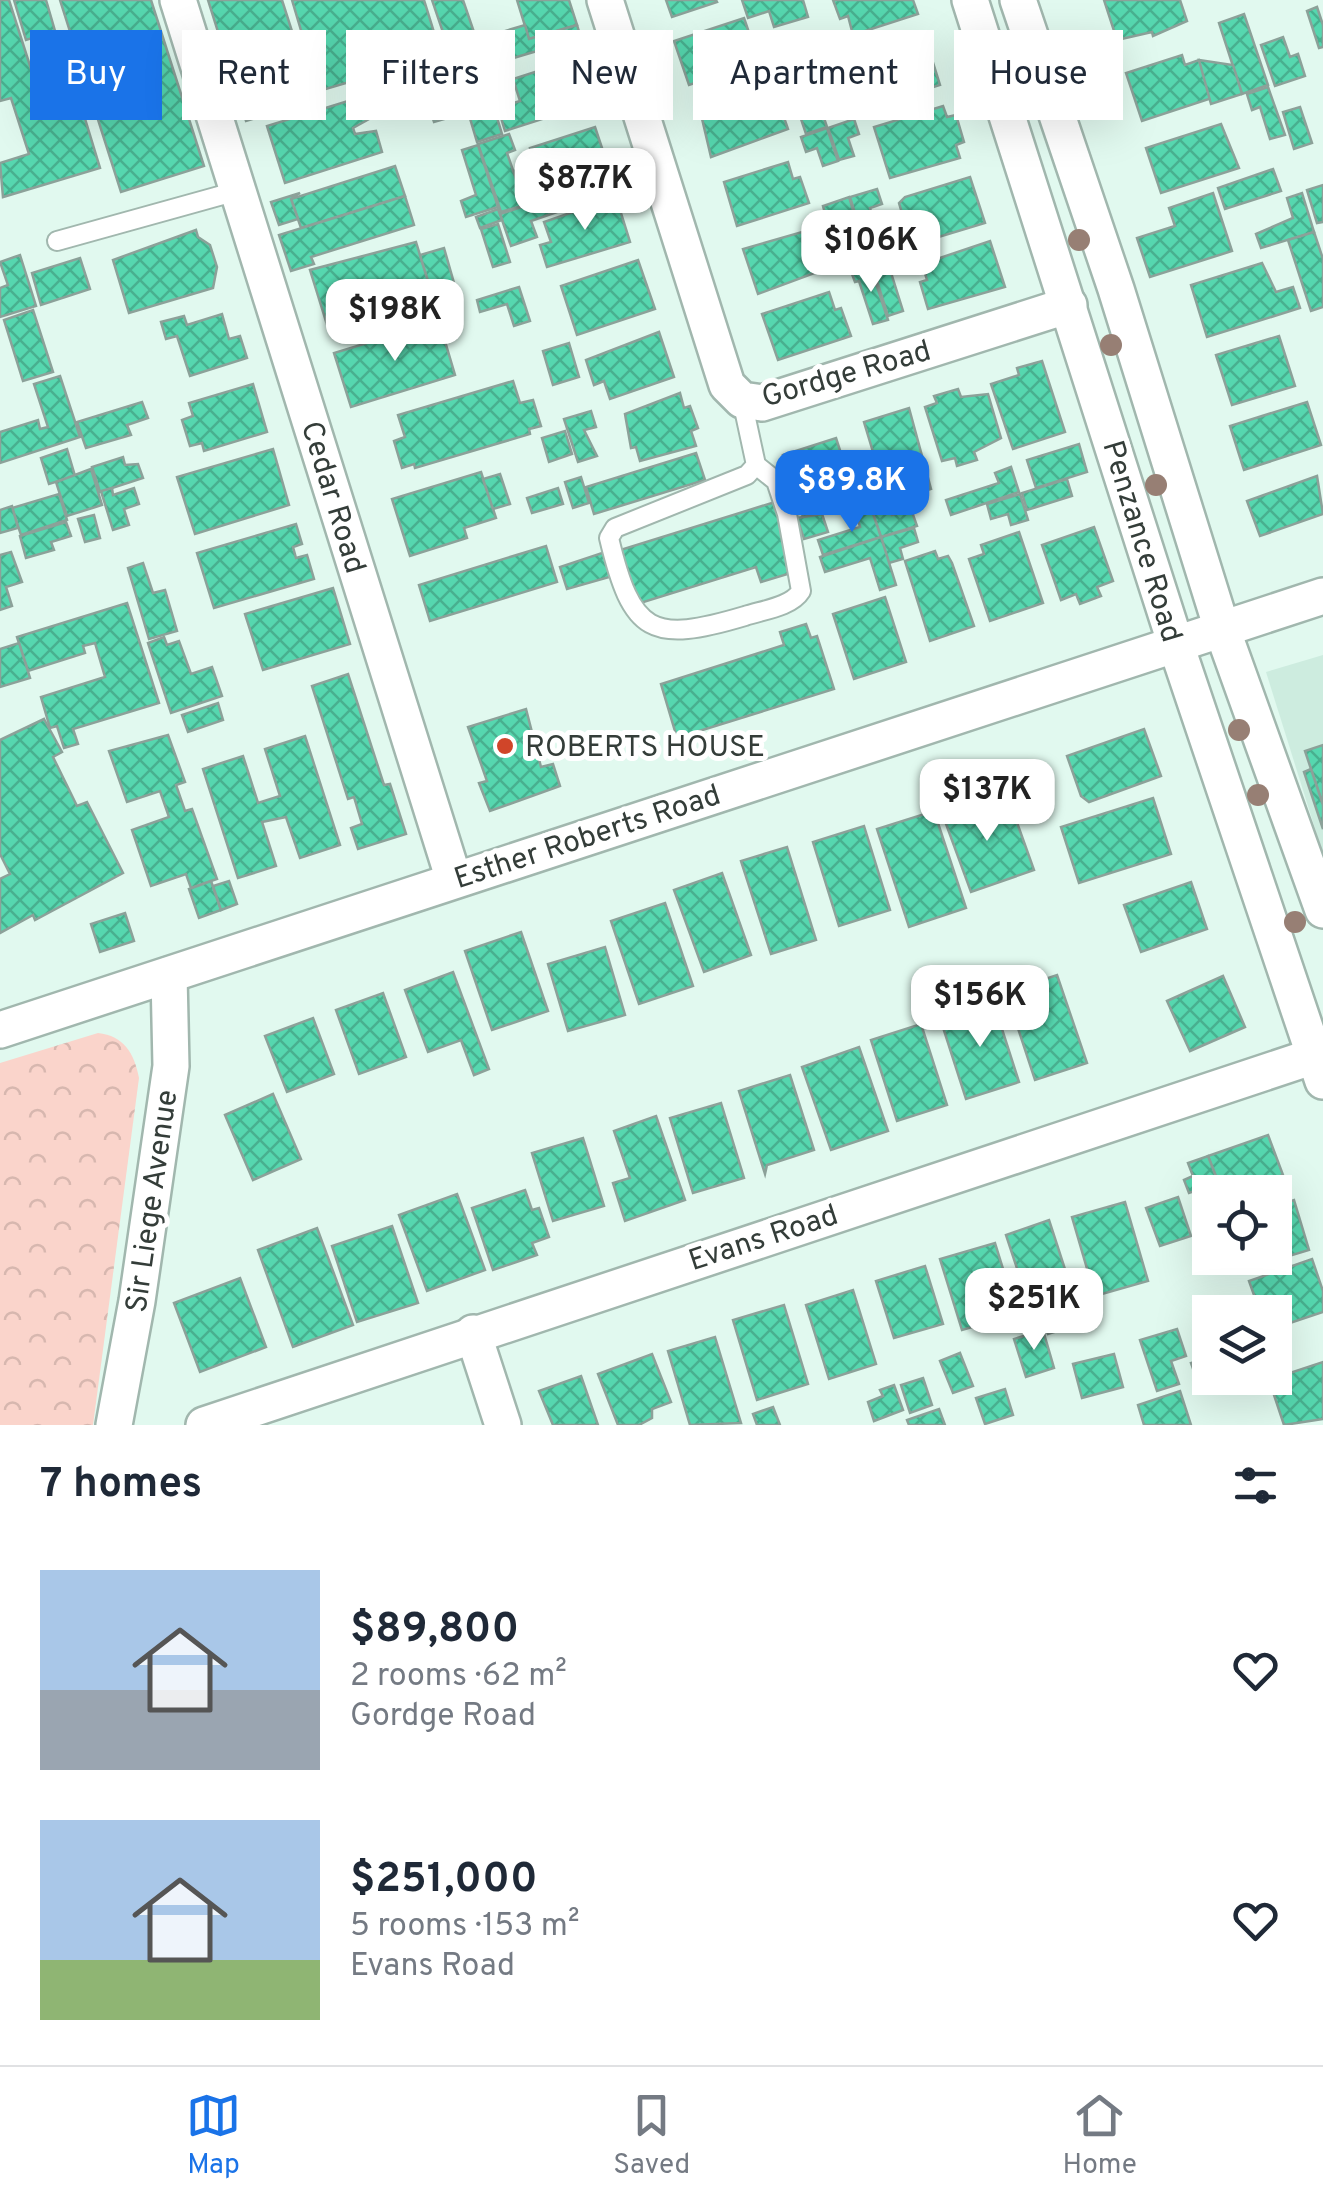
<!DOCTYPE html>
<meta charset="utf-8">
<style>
body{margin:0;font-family:Overpass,sans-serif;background:#f6f6f7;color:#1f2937;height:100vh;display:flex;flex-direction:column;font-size:38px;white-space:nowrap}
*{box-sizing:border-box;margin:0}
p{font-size:32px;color:#747a83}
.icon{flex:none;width:55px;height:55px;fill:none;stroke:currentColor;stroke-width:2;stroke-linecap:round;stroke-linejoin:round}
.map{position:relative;height:1425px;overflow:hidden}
.side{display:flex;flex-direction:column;background:#fff;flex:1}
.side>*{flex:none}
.top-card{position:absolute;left:30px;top:30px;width:1265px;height:90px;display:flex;gap:20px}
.fabs{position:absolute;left:1192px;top:1175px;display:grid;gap:20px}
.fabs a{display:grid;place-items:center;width:100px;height:100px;border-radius:0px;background:#fff;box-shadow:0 10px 40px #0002;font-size:50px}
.price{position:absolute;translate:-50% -85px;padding:0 22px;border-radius:20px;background:#fff;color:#222;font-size:32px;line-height:65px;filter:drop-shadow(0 2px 5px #0008)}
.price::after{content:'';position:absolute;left:50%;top:60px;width:30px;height:22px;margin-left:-15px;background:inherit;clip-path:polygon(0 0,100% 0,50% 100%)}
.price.active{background:#1a73e8;color:#fff}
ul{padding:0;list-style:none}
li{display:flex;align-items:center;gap:30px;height:250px;padding:0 40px}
li span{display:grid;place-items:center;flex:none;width:280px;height:200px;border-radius:0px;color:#555}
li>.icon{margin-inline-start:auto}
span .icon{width:120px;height:120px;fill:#fffc;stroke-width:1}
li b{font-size:42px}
h2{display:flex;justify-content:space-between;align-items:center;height:120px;padding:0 40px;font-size:42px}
.tag{padding:0 35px;border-radius:0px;background:#fff;box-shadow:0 10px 40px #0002;font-size:35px;line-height:90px}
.tag.active{background:#1a73e8;color:#fff}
.menu{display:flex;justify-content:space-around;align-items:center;height:140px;border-top:2px solid #e0e1e3;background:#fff;font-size:28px;color:#747a83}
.menu a{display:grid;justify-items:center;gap:5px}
.menu .active{color:#1a73e8}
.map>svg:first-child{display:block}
.built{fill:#cdecdf}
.park{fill:url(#park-crowns)}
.building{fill:url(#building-cross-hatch);stroke:#8ca199;stroke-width:2.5}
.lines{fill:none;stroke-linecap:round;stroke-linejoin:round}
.lane-casing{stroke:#a1b7ae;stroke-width:22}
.street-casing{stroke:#a1b7ae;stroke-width:40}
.lane{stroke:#fff;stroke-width:18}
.street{stroke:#fff;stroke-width:35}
.tree{fill:#977f74}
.poi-dot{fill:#d04529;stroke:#fff;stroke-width:4}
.labels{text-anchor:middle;stroke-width:10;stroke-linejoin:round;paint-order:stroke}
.street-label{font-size:30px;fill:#343d39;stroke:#fff}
.poi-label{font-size:30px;fill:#343d39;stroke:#fff;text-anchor:start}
</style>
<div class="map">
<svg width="1323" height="1425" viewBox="0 0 1323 1425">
<defs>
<pattern id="park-crowns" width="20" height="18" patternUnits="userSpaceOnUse" patternTransform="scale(2.5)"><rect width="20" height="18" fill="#fad4cb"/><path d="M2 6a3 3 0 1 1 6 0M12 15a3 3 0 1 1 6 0" fill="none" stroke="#d7b7af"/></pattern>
<pattern id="building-cross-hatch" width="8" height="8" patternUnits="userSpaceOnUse" patternTransform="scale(2.5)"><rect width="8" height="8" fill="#56d7af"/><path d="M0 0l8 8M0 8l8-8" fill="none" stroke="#48b08f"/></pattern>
</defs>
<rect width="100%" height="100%" fill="#e1f9ef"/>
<!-- built -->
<path class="built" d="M1323 655V854L1266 672Z"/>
<!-- park -->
<path class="park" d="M98 1033C124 1036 134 1053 139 1078L93 1425H0V1063Z"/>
<!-- building -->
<g class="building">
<path d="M0 0H9L39 94 75 86 100 168 3 197 0 163 29 154 11 98 0 101Z"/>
<path d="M14 0H46L55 31 26 40Z"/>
<path d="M60 0H151L204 166 121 192Z"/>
<path d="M208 0H282L314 100 246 121Z"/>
<path d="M292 0H424L441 55 319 91Z"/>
<path d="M432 0H463L477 41 449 50Z"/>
<path d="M517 0H569L577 25 529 39Z"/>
<path d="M666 0H716L717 2 672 17Z"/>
<path d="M742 0H803L808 17 774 27 769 11 748 18Z"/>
<path d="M833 0H913L918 14 853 35 848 16 840 19Z"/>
<path d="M1104 0H1180L1187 21 1153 36 1152 32 1117 40Z"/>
<path d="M1317 7 1323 25V47L1319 48 1307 11Z"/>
<path d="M1244 14 1268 85 1242 94 1219 23Z"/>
<path d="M744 18 759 62 689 85 674 41Z"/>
<path d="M525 25 529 39 577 25 581 38 500 62 492 35Z"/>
<path d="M1111 34 1116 52 1088 61 1082 43Z"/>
<path d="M1283 37 1290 57 1298 54 1305 76 1275 86 1261 45Z"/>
<path d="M926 40 940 85 866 108 852 63Z"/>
<path d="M477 41 485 67 458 76 450 49Z"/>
<path d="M832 49 837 65 827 69 832 85 816 90 806 58Z"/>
<path d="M1182 55 1185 65 1199 60 1212 98 1142 121 1126 73Z"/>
<path d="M805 59 815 91 801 95 795 77 760 88 755 74Z"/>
<path d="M572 60 586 105 505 131 498 108 520 101 513 79Z"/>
<path d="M1199 60 1233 65 1242 94 1211 104Z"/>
<path d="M491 68 496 82 487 85 502 134 477 142 458 78Z"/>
<path d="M433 70 448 118 434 122 419 75Z"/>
<path d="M1268 87 1285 135 1270 139 1260 107 1252 110 1247 94Z"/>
<path d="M767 89 773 105 779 103 788 129 711 157 700 110Z"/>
<path d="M815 91 827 127 806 134 794 98Z"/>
<path d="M364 96 371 118 353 128 355 134 376 131 382 152 285 183 267 126Z"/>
<path d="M943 106 947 117 956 115 964 142 956 145 960 158 890 178 874 127Z"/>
<path d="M1300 107 1312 143 1294 149 1283 112Z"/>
<path d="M854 119 859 134 848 138 854 156 839 160 828 128Z"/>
<path d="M1221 124 1239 168 1161 193 1146 148Z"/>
<path d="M595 127 610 172 523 200 514 171 535 164 530 148Z"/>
<path d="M827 128 838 161 823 166 817 148 806 152 801 137Z"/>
<path d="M509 134 515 150 507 153 525 205 501 212 478 144Z"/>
<path d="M478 145 498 207 466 217 461 201 476 195 462 150Z"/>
<path d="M788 162 793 179 800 177 809 203 737 226 724 182Z"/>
<path d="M395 166 405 196 301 228 291 199Z"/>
<path d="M1273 169 1281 191 1225 209 1218 188Z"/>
<path d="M970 177 985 223 922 242H912L908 230 900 233 895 215 902 213 899 203 905 197Z"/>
<path d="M1323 185V222L1317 223 1307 190Z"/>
<path d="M877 189 882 204 870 208 875 225 860 229 850 197Z"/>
<path d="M300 193 291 199 298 219 279 225 271 202Z"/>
<path d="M1213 193 1232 251 1150 277 1137 238 1175 226 1169 208Z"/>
<path d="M1302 193 1314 232 1261 248 1256 234 1293 218 1287 198Z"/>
<path d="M405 196 414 225 311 257 314 264 291 271 279 235Z"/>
<path d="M555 196 560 211 531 221 537 237 511 246 500 214Z"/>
<path d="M616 197 630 242 547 267 540 245 551 242 544 222Z"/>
<path d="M849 197 859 230 845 235 839 217 827 221 823 206Z"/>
<path d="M498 209 502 220 480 228 476 217Z"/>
<path d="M498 224 510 262 493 267 481 229Z"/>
<path d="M823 226 833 257 825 259 828 268 758 294 743 249Z"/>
<path d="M196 230 198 237 210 245 217 267 213 288 129 313 113 260Z"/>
<path d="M1314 232 1323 259V307L1311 311 1288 240Z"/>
<path d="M990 241 1005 287 928 309 920 282 927 280 922 264Z"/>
<path d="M416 242 431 291 422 293 424 299 328 328 310 270Z"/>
<path d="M444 248 454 283 431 290 420 255Z"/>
<path d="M20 255 36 306 0 317V288L8 285 0 262Z"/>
<path d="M80 258 90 289 41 305 32 273Z"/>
<path d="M638 260 655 309 577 335 561 286Z"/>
<path d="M888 263 903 311 888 316 873 268Z"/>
<path d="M1262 263 1276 292 1293 287 1300 308 1207 337 1191 285Z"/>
<path d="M871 268 888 320 873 324 859 281 855 282 852 274Z"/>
<path d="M519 287 530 321 514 326 507 304 480 312 477 300Z"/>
<path d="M829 292 835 310 841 308 851 336 778 360 762 314Z"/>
<path d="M33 310 53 372 23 381 4 320Z"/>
<path d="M222 314 229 339 240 336 247 358 190 376 177 336 166 339 161 322 184 316 187 325Z"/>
<path d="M439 321 455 375 351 407 334 353Z"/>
<path d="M659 332 674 377 610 399 604 381 594 385 586 360Z"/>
<path d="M1279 336 1295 386 1232 405 1216 355Z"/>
<path d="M569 343 579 377 553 385 543 351Z"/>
<path d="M1042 361 1065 432 1013 449 991 384 1019 375 1017 368Z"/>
<path d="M60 376 80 437 0 463V432L38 420 40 429 48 427 34 384Z"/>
<path d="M513 381 520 403 533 400 541 426 529 429 530 434 415 468 414 464 402 468 394 441 405 437 398 415Z"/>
<path d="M253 384 267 432 204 451 202 443 190 446 182 420 193 416 189 403Z"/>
<path d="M958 389 961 397 988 394 1001 438 974 452 977 460 957 466 955 458 942 461 925 407 937 403 934 396Z"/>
<path d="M680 393 684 408 690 406 698 428 691 431 696 446 640 461 636 447 631 448 625 414Z"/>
<path d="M142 402 148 418 127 425 131 435 86 448 77 422Z"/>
<path d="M1307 402 1321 445 1244 470 1230 426Z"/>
<path d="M909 408 931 489 915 494 912 487 886 495 864 422Z"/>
<path d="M591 411 596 427 584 430 597 456 578 462 564 419Z"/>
<path d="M565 431 572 454 549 462 542 438Z"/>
<path d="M836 438 857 503 804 520 783 455Z"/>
<path d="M1079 444 1087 472 1036 488 1027 460Z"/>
<path d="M67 449 75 476 49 484 41 458Z"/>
<path d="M273 449 289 505 195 534 177 477Z"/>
<path d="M696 453 705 480 594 514 586 487Z"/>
<path d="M123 457 125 465 138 464 143 478 100 492 92 467Z"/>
<path d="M1011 467 1019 492 951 515 946 500 999 483 995 473Z"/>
<path d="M91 469 102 505 67 516 56 482Z"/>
<path d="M481 472 496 518 464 528 467 538 410 556 392 499Z"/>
<path d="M500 474 510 504 493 509 483 479Z"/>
<path d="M1317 476 1323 514 1260 536 1247 501Z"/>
<path d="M581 477 589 503 573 508 565 482Z"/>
<path d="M1067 479 1072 496 1027 510 1022 493Z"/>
<path d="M879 482 887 507 872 511 865 486Z"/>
<path d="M112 488 113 495 134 488 139 504 124 509 129 525 113 530 101 491Z"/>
<path d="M558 488 563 504 532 513 527 498Z"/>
<path d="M59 494 67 520 21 535 12 508Z"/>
<path d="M1020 494 1028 520 1011 525 1008 514 991 519 987 504Z"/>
<path d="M775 502 792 557 786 559 791 573 761 582 756 567 634 605 617 551Z"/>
<path d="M12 506 18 528 0 533V510Z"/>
<path d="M889 506 892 515 911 509 917 526 881 537 872 511Z"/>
<path d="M872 511 881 537 823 555 818 540 860 527 857 516Z"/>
<path d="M822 514 828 532 804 539 797 518Z"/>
<path d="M94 515 100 538 85 542 78 519Z"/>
<path d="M66 522 71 536 51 542 54 550 26 558 20 536Z"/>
<path d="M296 524 302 544 293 547 296 558 307 555 314 579 214 608 197 553Z"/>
<path d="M1094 527 1113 581 1097 587 1101 596 1080 604 1076 594 1061 600 1042 545Z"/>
<path d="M914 528 918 542 900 548 903 559 889 563 881 537Z"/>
<path d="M1019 532 1043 603 990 621 969 559 984 554 981 545Z"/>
<path d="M881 537 896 585 880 590 870 558 825 572 820 557Z"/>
<path d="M546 546 557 582 430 621 419 585Z"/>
<path d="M935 551 938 559 948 556 952 563 974 626 930 641 905 561Z"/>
<path d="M11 552 22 582 6 587 12 606 0 610V555Z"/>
<path d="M605 552 613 576 567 589 560 567Z"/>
<path d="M143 563 153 593 165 590 177 631 149 639 128 568Z"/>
<path d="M333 588 350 644 263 670 245 614Z"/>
<path d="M885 597 906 662 854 679 833 614Z"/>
<path d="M127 603 159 703 73 729 78 744 64 748 57 726 50 728 41 697 105 677 95 643 83 646 85 653 28 671 17 637Z"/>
<path d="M806 624 811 638 817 636 834 689 677 738 661 684 784 645 780 632Z"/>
<path d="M164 637 167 645 179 641 191 674 212 667 222 696 171 713 148 643Z"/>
<path d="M19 643 30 678 0 687V649Z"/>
<path d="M348 674 384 785 390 784 406 834 358 849 351 828 362 824 354 797 348 799 312 686Z"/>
<path d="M218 703 223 720 188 732 182 715Z"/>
<path d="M526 709 541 767 553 764 560 786 490 811 479 783 487 781 468 727Z"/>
<path d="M44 719 62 752 53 757 77 806 87 802 123 873 35 920 33 915 0 933V879L10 874 0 854V740Z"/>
<path d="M1144 729 1161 776 1089 802 1081 796 1067 756Z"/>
<path d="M168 735 185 782 176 785 185 811 192 809 217 879 191 888 186 874 151 886 132 830 169 817 160 791 127 802 109 751Z"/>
<path d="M305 736 340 845 300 858 286 817 262 822 276 866 238 878 203 769 243 756 258 803 280 796 265 749Z"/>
<path d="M1323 745V805L1305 751Z"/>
<path d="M1311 769 1323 805V829L1304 772Z"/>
<path d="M993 795 1003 821 1015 817 1034 870 971 892 942 813Z"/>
<path d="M1153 798 1171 854 1079 883 1061 827Z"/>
<path d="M934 811 966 908 909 927 877 829Z"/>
<path d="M864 826 890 910 839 926 813 842Z"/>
<path d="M787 847 816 940 771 954 741 861Z"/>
<path d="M722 873 751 955 704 972 674 890Z"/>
<path d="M211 881 221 910 199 918 189 889Z"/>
<path d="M229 881 237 904 221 910 213 886Z"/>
<path d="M1191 882 1207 929 1141 952 1124 905Z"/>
<path d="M665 903 693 986 639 1004 611 921Z"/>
<path d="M125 913 134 941 100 952 91 924Z"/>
<path d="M521 932 548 1011 492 1030 465 951Z"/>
<path d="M605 947 625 1015 568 1031 548 964Z"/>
<path d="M453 972 489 1069 474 1075 461 1040 428 1052 405 990Z"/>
<path d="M1057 975 1087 1063 1035 1080 1006 992Z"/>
<path d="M1223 976 1245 1027 1190 1051 1167 1001Z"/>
<path d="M383 993 406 1057 359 1074 336 1010Z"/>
<path d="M993 1001 1019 1082 966 1099 940 1018Z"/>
<path d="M313 1018 334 1074 287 1092 265 1036Z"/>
<path d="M921 1024 947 1105 897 1121 871 1040Z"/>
<path d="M859 1047 888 1131 831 1150 802 1067Z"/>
<path d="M790 1075 814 1150 767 1165 765 1174 739 1091Z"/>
<path d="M273 1094 301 1159 253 1180 225 1115Z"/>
<path d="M721 1103 744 1178 693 1193 670 1118Z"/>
<path d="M656 1116 685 1200 625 1221 613 1183 630 1178 614 1131Z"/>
<path d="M1268 1135 1283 1175 1236 1192H1222L1208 1156Z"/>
<path d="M583 1138 604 1206 553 1221 532 1153Z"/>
<path d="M1208 1156 1222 1192H1215L1212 1185 1189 1193 1184 1180 1193 1176 1188 1163Z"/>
<path d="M525 1190 532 1210 539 1208 549 1237 532 1243 537 1255 493 1270 472 1208Z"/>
<path d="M457 1194 485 1270 427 1291 399 1215Z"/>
<path d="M1178 1197 1191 1236 1160 1246 1146 1208Z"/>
<path d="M1294 1200 1309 1250 1233 1273 1228 1258H1275V1206Z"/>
<path d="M1125 1202 1148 1281 1095 1296 1072 1217Z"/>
<path d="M1049 1220 1076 1303 1033 1317 1006 1235Z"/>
<path d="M392 1226 418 1303 357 1322 332 1246Z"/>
<path d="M317 1228 353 1325 293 1347 258 1250Z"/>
<path d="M995 1243 1017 1314 962 1330 940 1259Z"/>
<path d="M1312 1259 1323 1291V1312L1275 1328V1312H1260L1249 1281Z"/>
<path d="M925 1266 943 1324 894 1338 876 1281Z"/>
<path d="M240 1278 266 1347 200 1372 174 1303Z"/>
<path d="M853 1290 876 1364 829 1379 806 1305Z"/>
<path d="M1076 1303 1083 1323 1048 1334 1041 1314Z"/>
<path d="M784 1305 808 1384 757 1400 733 1320Z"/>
<path d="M1177 1329 1186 1356 1171 1361 1179 1384 1157 1391 1140 1340Z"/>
<path d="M1043 1330 1054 1368 1026 1377 1014 1339Z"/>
<path d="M715 1337 741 1423 690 1425 668 1351Z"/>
<path d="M960 1353 973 1386 953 1393 940 1361Z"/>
<path d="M652 1354 671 1402 652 1409V1418L639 1425H618L598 1374Z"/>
<path d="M1114 1354 1123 1387 1082 1398 1073 1364Z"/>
<path d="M1210 1357V1378H1240L1201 1391 1191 1363Z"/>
<path d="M1323 1362V1419L1284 1425 1269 1380Z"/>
<path d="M581 1376 598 1425H553L539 1391Z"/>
<path d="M923 1378 932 1405 910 1413 901 1385Z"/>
<path d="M894 1385 903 1410 874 1421 868 1402 883 1396 880 1390Z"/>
<path d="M1005 1389 1013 1415 985 1424 976 1398Z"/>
<path d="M1180 1391 1191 1425H1144L1138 1405Z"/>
<path d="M773 1407 780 1425H757L753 1414Z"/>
<path d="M939 1409 945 1425H909L907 1420Z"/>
</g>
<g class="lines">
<!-- lane casing -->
<g class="lane-casing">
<g id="lane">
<path d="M57 241 237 191"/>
<path d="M742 400 756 465 776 481 787 514 801 591C791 607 763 610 745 616 651 644 632 634 609 538L615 528 747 475 756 465"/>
</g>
</g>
<!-- street casing -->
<g class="street-casing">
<g id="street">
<path d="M178 0 454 880"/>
<path d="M605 0 727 385 742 400 762 403 1069 305"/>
<path d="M970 0 1175 642 1323 1081"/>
<path d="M1018 0 1116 289 1222 629 1323 910"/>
<path d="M0 1030 1323 596"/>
<path d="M473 1333 503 1425"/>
<path d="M114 1425 137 1301 171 1066 169 975"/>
<path d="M204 1425 1323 1053"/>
</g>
</g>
<!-- lane -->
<use href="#lane" class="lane"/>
<!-- street -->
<use href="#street" class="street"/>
</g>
<!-- trees -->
<g class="tree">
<circle cx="1079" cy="240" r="11"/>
<circle cx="1111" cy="345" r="11"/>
<circle cx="1156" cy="485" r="11"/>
<circle cx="1239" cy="730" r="11"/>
<circle cx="1258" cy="795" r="11"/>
<circle cx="1295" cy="922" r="11"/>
</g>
<!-- markers -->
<circle class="poi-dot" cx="505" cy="746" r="10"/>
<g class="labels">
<!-- street labels -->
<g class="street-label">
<text transform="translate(846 373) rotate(-16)" y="10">Gordge Road</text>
<text transform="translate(334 497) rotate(73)" y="10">Cedar Road</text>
<text transform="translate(1143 541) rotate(73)" y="10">Penzance Road</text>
<text transform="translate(587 836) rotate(-18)" y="10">Esther Roberts Road</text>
<text transform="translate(151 1201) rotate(-82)" y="10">Sir Liege Avenue</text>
<text transform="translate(763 1237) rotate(-18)" y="10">Evans Road</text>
</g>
<!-- poi labels -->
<g class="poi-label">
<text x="525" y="756">ROBERTS HOUSE</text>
</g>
</g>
</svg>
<div class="fabs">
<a><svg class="icon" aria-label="locate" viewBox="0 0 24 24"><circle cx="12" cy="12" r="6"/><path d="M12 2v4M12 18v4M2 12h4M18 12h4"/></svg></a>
<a><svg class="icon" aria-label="layers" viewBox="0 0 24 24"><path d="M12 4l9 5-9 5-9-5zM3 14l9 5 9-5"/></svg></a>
</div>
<b class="price" style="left:585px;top:233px">$87.7K</b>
<b class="price" style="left:871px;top:295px">$106K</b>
<b class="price" style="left:395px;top:364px">$198K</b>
<b class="price active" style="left:852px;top:535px">$89.8K</b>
<b class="price" style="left:987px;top:844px">$137K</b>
<b class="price" style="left:980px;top:1050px">$156K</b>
<b class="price" style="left:1034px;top:1353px">$251K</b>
<div class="top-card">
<a class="tag active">Buy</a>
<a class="tag">Rent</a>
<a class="tag">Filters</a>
<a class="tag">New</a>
<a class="tag">Apartment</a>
<a class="tag">House</a>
</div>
</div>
<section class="side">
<h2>7 homes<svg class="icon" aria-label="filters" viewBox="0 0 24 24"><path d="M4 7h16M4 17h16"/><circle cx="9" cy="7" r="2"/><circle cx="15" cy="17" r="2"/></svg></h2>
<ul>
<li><span style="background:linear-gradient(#a9c7e8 60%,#9aa5b1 0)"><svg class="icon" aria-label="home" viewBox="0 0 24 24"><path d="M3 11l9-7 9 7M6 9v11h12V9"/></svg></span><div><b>$89,800</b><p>2 rooms · 62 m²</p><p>Gordge Road</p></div><svg class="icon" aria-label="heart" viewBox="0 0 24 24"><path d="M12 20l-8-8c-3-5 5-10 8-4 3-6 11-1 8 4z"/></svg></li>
<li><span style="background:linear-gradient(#a9c7e8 70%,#8fb573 0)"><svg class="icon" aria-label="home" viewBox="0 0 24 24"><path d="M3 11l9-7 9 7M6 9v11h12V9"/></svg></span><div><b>$251,000</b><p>5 rooms · 153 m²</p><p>Evans Road</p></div><svg class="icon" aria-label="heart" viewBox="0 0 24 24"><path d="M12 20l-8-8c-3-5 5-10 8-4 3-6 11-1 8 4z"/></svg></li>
</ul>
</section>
<nav class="menu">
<a class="active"><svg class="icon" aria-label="map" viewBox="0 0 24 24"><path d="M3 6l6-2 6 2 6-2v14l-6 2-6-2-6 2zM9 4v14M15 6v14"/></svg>Map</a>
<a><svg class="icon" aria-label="saved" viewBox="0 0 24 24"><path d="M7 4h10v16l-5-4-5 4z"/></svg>Saved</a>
<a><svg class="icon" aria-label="home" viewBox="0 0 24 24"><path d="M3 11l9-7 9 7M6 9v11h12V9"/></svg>Home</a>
</nav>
